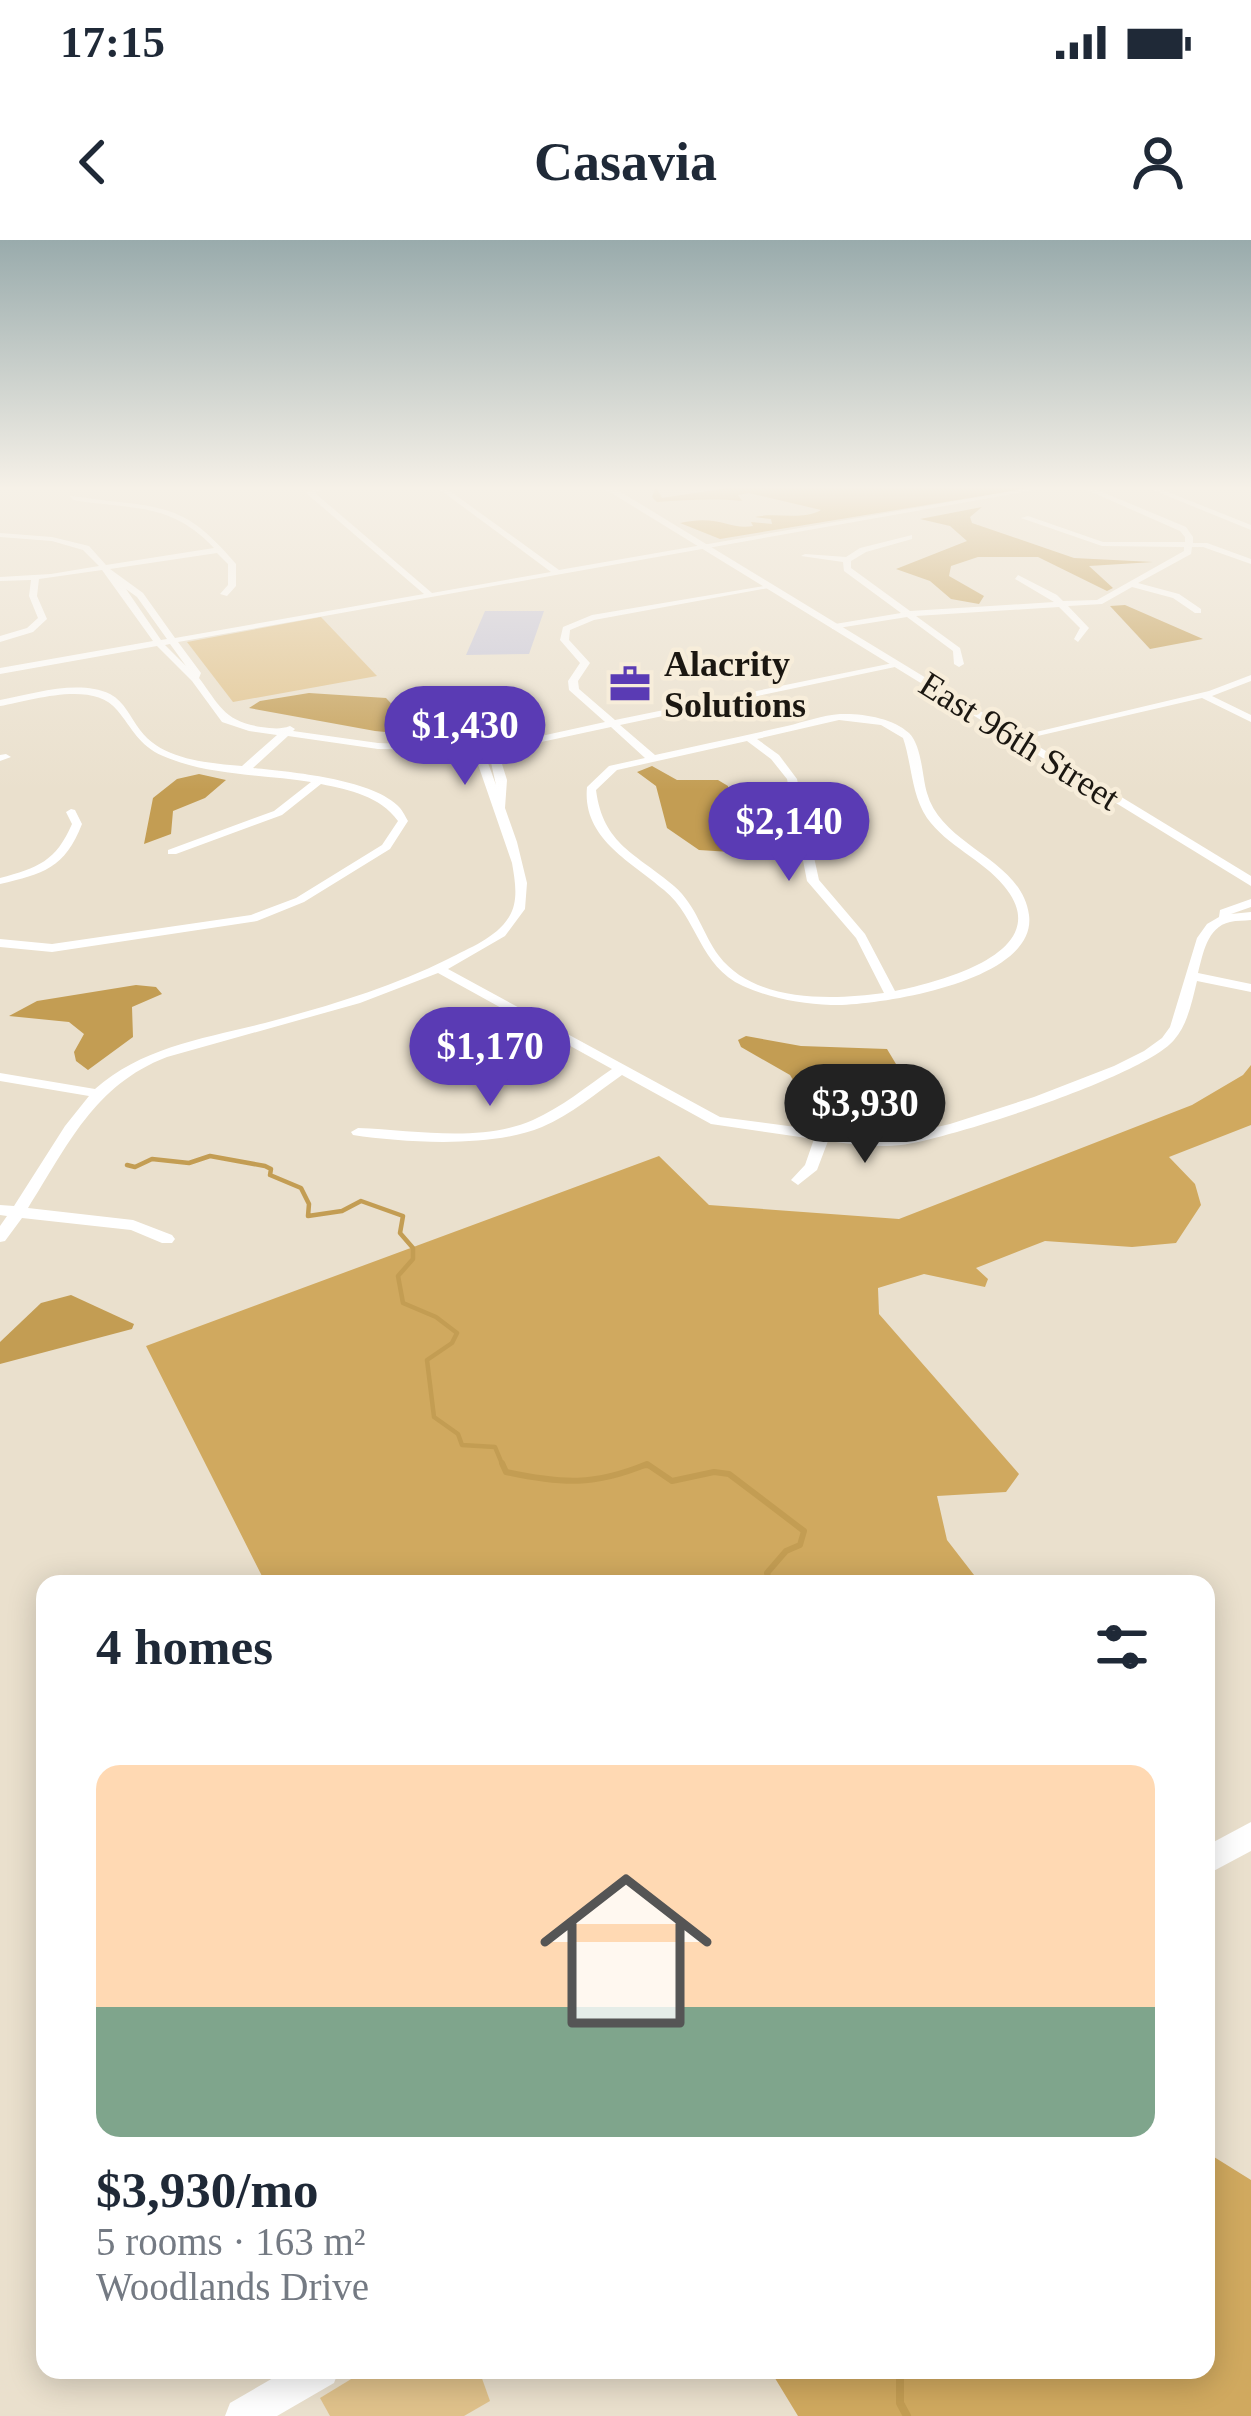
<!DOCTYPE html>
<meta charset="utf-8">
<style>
body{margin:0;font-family:Georgia,serif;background:#f2f2f3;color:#1f2937;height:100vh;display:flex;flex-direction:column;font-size:45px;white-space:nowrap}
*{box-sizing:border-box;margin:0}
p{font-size:39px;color:#747a83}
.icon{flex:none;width:66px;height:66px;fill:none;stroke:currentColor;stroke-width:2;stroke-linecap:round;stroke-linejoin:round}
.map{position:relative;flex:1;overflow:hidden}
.drawer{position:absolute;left:36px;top:1335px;width:1179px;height:804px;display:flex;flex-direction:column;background:#fff;border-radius:24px;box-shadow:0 6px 30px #0003}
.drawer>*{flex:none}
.price{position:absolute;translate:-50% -102px;padding:0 27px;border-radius:42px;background:#5a3bb4;color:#fff;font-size:39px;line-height:78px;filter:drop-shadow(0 3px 6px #0008)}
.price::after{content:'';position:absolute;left:50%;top:72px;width:36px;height:27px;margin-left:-18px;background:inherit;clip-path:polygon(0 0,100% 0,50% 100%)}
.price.selected{background:#222;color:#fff}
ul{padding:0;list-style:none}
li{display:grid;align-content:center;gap:24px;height:636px;padding:0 60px}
li span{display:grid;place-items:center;height:372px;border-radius:24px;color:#555}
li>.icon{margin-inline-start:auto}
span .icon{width:216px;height:216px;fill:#fffc;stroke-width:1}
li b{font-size:51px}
h2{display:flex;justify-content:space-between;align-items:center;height:144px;padding:0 60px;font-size:51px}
.status{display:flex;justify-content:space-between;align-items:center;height:84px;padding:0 60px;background:#fff;direction:ltr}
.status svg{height:33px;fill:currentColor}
header{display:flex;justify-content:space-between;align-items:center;height:156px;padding:0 60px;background:#fff;font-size:54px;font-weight:700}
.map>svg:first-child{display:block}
.green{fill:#e0c28b}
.forest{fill:#d0a95f}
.water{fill:#c39d53}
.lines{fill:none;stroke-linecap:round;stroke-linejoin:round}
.stream-far2{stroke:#c39d53;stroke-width:4.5}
.stream-far1{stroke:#c39d53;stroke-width:6}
.stream{stroke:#c39d53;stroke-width:8}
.building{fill:#c6c5d8}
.minor{fill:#fff;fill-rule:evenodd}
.major{fill:#fff;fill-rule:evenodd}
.labels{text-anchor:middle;stroke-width:9;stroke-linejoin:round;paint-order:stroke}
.far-poi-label{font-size:36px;font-weight:bold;fill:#1b1711;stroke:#f7edda;text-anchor:start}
.far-street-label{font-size:36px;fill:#1b1711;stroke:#f7edda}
</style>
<div class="status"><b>17:15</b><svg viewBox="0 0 49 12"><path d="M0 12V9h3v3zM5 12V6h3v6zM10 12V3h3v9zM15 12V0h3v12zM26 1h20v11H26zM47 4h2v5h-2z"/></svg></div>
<header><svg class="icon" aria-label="back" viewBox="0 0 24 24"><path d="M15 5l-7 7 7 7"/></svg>Casavia<svg class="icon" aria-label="person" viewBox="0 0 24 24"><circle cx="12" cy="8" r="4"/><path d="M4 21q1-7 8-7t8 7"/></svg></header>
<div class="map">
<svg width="1251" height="2176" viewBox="0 0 1251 2176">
<rect width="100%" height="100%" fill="#eae0cd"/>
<!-- green -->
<g class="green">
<path d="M321 377 377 436 233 462 187 402Z"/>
<path d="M366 2130H479L490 2161 464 2176H330L320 2158Z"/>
</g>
<!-- forest -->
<g class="forest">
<path d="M656 246 662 258 740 246H1042L720 299 680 283C719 274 729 290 753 286L751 282 772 284 771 279 755 277C777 272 801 281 821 270L749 253 738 255 742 261C713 258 687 260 657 262L652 257Z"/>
<path d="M1251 825V885L1169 917 1195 944 1201 965 1176 1003 1132 1007 1045 1001 976 1028 988 1039 985 1047 924 1034 878 1048 879 1074 1019 1234 1006 1252 937 1256 947 1300 981 1344H266L146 1106 659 916 709 965 899 979 1192 865 1243 835Z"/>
<path d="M1206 1912 1251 1940V2176H798L770 2130H1206Z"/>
</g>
<!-- water -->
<g class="water">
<path d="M982 267 970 277 972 283 1074 318 1153 322 1089 326 1113 348 1107 351 1038 317H978L951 326 949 336 984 356 979 364 951 359 930 341 896 329 967 301 950 286 920 279Z"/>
<path d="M1125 365 1203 399 1150 409 1110 366Z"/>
<path d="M309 453 386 458 413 487 396 493 375 491 249 468 260 461Z"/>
<path d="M652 526 677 540H718L728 546 735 606 731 612 699 610 667 588 656 546 637 532Z"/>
<path d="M199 534 226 540 205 558 173 571 171 594 144 604 153 558 177 539Z"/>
<path d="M136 745 156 747 162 754 132 767 133 797 88 830 76 821 74 812 84 794 69 782 9 776 37 761Z"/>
<path d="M746 796 801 806 887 809 896 824 893 830 856 846 847 868C799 875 810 866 790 835L741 807 738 800Z"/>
<path d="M71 1055 134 1084 132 1089 0 1124V1102L41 1063Z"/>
</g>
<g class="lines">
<!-- stream-far2 -->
<g class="stream-far2">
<path d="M127 925 135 927 152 919 189 923 210 916 265 926 271 929 270 935 301 948 309 964 308 976 342 971 361 961 403 976 400 993 413 1008V1019L398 1036 403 1063 436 1077 457 1093 452 1103 427 1120 434 1177 458 1194 462 1205 495 1207 503 1226"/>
<path d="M642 1226H650"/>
</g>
<!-- stream-far1 -->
<path class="stream-far1" d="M502 1223 506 1232C562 1244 594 1246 647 1224L672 1241 714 1232 729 1234 804 1291 800 1305 786 1311 767 1333 770 1344"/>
<!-- stream -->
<path class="stream" d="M900 2130V2163L907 2176"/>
</g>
<!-- building -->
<path class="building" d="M485 371H544L529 414 466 415Z"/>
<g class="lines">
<!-- minor -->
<g class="minor">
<path d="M319 246H329L315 253 432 353 551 332 435 246H443L559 330 1041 246H1057L178 402 201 433 199 438C220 466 224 481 261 487 272 488 279 490 290 486L295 489 293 491 378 503 459 506 471 505 470 501 475 498 481 504 486 503 485 500 490 497 496 502 532 498 605 482 569 450 568 441 580 423 560 400 563 387 592 375 770 345 774 347 594 380 570 390 569 400 590 423 578 441 579 449 615 480 898 422 900 424 895 427 620 485 655 515C700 505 743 496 787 486 804 482 823 475 840 474 862 473 893 478 909 493 922 506 922 536 927 553 942 607 1021 618 1029 675 1038 742 876 766 831 765 801 764 770 758 743 746 699 726 698 678 664 650 630 621 582 598 587 547L609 526 645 518 611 487 532 504 497 508 507 540 505 568 517 602 527 643 525 669 505 696 448 729 720 877 863 896H898L950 884 1034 857 1114 826 1144 811 1162 798 1170 787 1197 698 1207 684 1219 677 1220 670 1251 659V667L1231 674 1251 672V680C1244 681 1237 680 1230 682 1207 687 1203 714 1198 733L1251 744V752L1197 741C1192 761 1188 784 1174 800 1144 836 952 898 901 905 877 908 852 904 828 901L817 930 798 945 791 940 805 925 814 899 711 884 622 835C596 853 571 875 542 887 492 908 406 903 353 895L351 892 358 888C414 890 481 903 533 880 562 867 586 847 612 829L438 733 360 763 167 817C94 845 68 905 28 968L133 980 172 995 175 999 172 1003H162L131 990 22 978 5 1001 0 1002V986L7 976 0 975V965L14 966 65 886 89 856 0 841V833L95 849C142 807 206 798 265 783 328 766 390 748 448 719 469 708 496 698 509 677 519 661 515 641 512 623L473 510 378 509 288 496 253 528C291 532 369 539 397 565 402 569 405 576 408 581L390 609 304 662 257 681 52 712 0 707V699L52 704 251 675 296 658 382 605 398 581C380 556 350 550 321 544L282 575 176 614H168V610L274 571 311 542C262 534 209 536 163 516 138 505 133 489 117 470 94 440 32 460 0 466V460C33 454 78 439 110 454 125 462 130 477 140 490 162 520 208 523 242 526L277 495 249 491 222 482 192 441 157 406 0 434V428L153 401 102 330 39 339 37 356 47 379 33 392 0 402V396L27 388 38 378 29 356 31 340 0 341V337L51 334 99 326 83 310 52 301 0 297V293L52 297 89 306 106 325 214 308C170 261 131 270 73 260L70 256C86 257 103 261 119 262 179 268 196 278 236 324V346L227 356 220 354 228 345V324L217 313 110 329 143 353 175 398 424 354 306 253ZM126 349 137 357 167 399 161 400ZM170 404 186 426 165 405ZM839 480 881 485 903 498C912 524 911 554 927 578 947 606 982 619 1004 646 1059 712 939 742 895 751L865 694 819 640 797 539 779 515 757 499ZM747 501 771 519 787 539 807 641 856 698 884 753C832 760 755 763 719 716 702 693 697 666 674 646 637 614 603 605 596 550L617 530ZM483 509H488L496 545Z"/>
<path d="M1078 246H1088L1186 287 1193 297V303H1207L1251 319V324L1203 307H1192L1191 314 1138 343 1179 354 1201 369V373H1195L1173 358 1132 347 1102 364 1068 366 1089 388 1078 402 1074 399 1080 388 1059 367 916 376 960 408 964 424 959 427 954 424 953 411 907 377 832 389V385L835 384 901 373 844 331 843 322 801 316 805 314 846 317 860 308 912 295V299L866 312 851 321V328L910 371 1054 362 1015 339 1018 335 1057 355 1063 361 1097 360 1184 311V307L1102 306 1021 278 1028 276 1103 302H1185V297L1180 291Z"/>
<path d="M1143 246H1153L1251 285V290Z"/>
<path d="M1251 435V441L1212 456 1251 475V482L1202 458 1016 501 1011 498 1209 451Z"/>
<path d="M0 515 6 514 11 517 0 521Z"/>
<path d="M71 569 75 570 82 584C65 628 43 634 0 644V638C38 628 56 621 72 584L66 572Z"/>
</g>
<!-- major -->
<g class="major">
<path d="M600 246H611L1251 636V646Z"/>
<path d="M1251 1582V1611L1206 1635V1606Z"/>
<path d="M287 2130H339L334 2143 277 2176H225L230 2163Z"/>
</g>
</g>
<!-- sky -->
<linearGradient id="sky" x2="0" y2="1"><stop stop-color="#99abac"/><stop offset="0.45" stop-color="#f6f1e8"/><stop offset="1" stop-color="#f6f1e8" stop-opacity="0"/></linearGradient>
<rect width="1251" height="551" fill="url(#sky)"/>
<!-- icons -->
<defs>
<g id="office-bare" transform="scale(3.24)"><path d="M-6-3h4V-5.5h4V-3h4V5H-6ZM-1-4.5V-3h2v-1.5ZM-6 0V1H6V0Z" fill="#5a3bb4" stroke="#f7edda" stroke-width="2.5" paint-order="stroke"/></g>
</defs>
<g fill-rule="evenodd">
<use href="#office-bare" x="630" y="444"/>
</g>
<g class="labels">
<!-- far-poi labels -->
<g class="far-poi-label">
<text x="664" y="436">Alacrity<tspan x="664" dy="41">Solutions</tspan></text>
</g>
<!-- far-street labels -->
<g class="far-street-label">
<text transform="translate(1020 500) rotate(32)" y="13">East 96th Street</text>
</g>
</g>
</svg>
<b class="price" style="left:465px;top:548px">$1,430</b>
<b class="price" style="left:789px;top:644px">$2,140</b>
<b class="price" style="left:490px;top:869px">$1,170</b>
<b class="price selected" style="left:865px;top:926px">$3,930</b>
<section class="drawer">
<h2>4 homes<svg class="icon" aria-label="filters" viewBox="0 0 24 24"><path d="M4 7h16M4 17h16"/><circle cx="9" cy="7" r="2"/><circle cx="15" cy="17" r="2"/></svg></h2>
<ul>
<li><span style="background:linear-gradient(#ffd9b3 65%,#7fa58c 0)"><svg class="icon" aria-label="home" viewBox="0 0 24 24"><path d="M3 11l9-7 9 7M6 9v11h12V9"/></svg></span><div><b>$3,930/mo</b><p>5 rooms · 163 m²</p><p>Woodlands Drive</p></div></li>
</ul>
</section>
</div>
